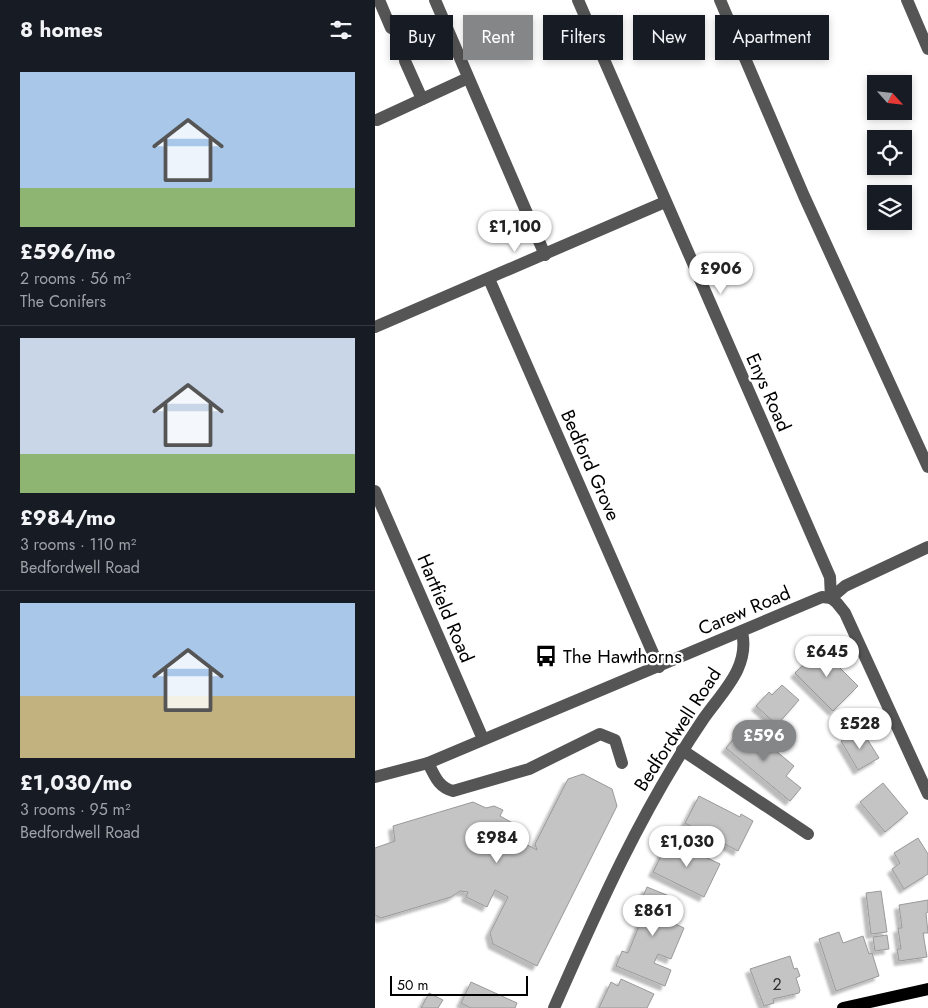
<!DOCTYPE html>
<meta charset="utf-8">
<style>
body{margin:0;font-family:Jost,sans-serif;background:#242831;color:#f1f3f6;height:100vh;display:flex;flex-direction:column;font-size:19px;white-space:nowrap}
*{box-sizing:border-box;margin:0}
p{font-size:16px;color:#9ea1a6}
.icon{flex:none;width:28px;height:28px;fill:none;stroke:currentColor;stroke-width:2;stroke-linecap:round;stroke-linejoin:round}
.map{position:relative;flex:1;overflow:hidden}
.sheet{display:flex;flex-direction:column;background:#171b24;width:375px}
.sheet>*{flex:none}
.hud{position:absolute;left:15px;top:15px;width:462px;height:45px;display:flex;gap:10px}
.needle{width:32px;rotate:117deg}
.tools{position:absolute;left:492px;top:75px;display:grid;gap:10px}
.tools a{display:grid;place-items:center;width:45px;height:45px;border-radius:0px;background:#171b24;box-shadow:0 2px 8px #0003;font-size:25px}
.scale{position:absolute;left:15px;bottom:12px;width:138px;box-sizing:border-box;padding-left:5px;border:2px solid #000;border-top:0;font-size:14px;line-height:18px;white-space:nowrap;color:#000;-webkit-text-stroke:4px #fff;paint-order:stroke}
.price{position:absolute;translate:-50% -42px;padding:0 11px;border-radius:18px;background:#fff;color:#222;font-size:16px;line-height:32px;filter:drop-shadow(0 1px 2px #0008)}
.price::after{content:'';position:absolute;left:50%;top:30px;width:15px;height:11px;margin-left:-8px;background:inherit;clip-path:polygon(0 0,100% 0,50% 100%)}
.price.on{background:#858687;color:#fff}
ul{padding:0;list-style:none}
li{display:grid;align-content:center;gap:10px;height:265px;padding:0 20px}
li+li{border-top:1px solid #363941}
li span{display:grid;place-items:center;height:155px;border-radius:0px;color:#555}
li>.icon{margin-inline-start:auto}
span .icon{width:90px;height:90px;fill:#fffc;stroke-width:1}
li b{font-size:21px}
h2{display:flex;justify-content:space-between;align-items:center;height:60px;padding:0 20px;font-size:21px}
.chip{padding:0 18px;border-radius:0px;background:#171b24;box-shadow:0 2px 8px #0003;font-size:18px;line-height:45px}
.chip.on{background:#858687;color:#fff}
main{display:flex;flex:1;min-height:0}
.map>svg:first-child{display:block}
.building{fill:#c4c4c4;stroke:#999;filter:url(#shadow)}
.lines{fill:none;stroke-linecap:round;stroke-linejoin:round}
.minor{stroke:#555;stroke-width:12}
.major{stroke:#000;stroke-width:12}
.labels{text-anchor:middle;stroke-width:4.5;stroke-linejoin:round;paint-order:stroke}
.number-label{font-size:16px;fill:#313131}
.street-label{font-size:19px;fill:#000;stroke:#fff}
.poi-label{font-size:19px;fill:#000;stroke:#fff;text-anchor:start}
</style>
<main>
<section class="sheet">
<h2>8 homes<svg class="icon" aria-label="filters" viewBox="0 0 24 24"><path d="M4 7h16M4 17h16"/><circle cx="9" cy="7" r="2"/><circle cx="15" cy="17" r="2"/></svg></h2>
<ul>
<li><span style="background:linear-gradient(#a9c7e8 75%,#8fb573 0)"><svg class="icon" aria-label="home" viewBox="0 0 24 24"><path d="M3 11l9-7 9 7M6 9v11h12V9"/></svg></span><div><b>£596/mo</b><p>2 rooms · 56 m²</p><p>The Conifers</p></div></li>
<li><span style="background:linear-gradient(#c9d6e8 75%,#8fb573 0)"><svg class="icon" aria-label="home" viewBox="0 0 24 24"><path d="M3 11l9-7 9 7M6 9v11h12V9"/></svg></span><div><b>£984/mo</b><p>3 rooms · 110 m²</p><p>Bedfordwell Road</p></div></li>
<li><span style="background:linear-gradient(#a9c7e8 60%,#c2b280 0)"><svg class="icon" aria-label="home" viewBox="0 0 24 24"><path d="M3 11l9-7 9 7M6 9v11h12V9"/></svg></span><div><b>£1,030/mo</b><p>3 rooms · 95 m²</p><p>Bedfordwell Road</p></div></li>
</ul>
</section>
<div class="map">
<svg width="553" height="1008" viewBox="0 0 553 1008">
<defs>
<filter id="shadow"><feDropShadow dx="-4.5" dy="4.5" stdDeviation="1" flood-color="#0004"/></filter>
</defs>
<rect width="100%" height="100%" fill="#fff"/>
<!-- building -->
<g class="building">
<path d="M451 643 462 655 457 660 483 686 458 711 420 673Z"/>
<path d="M407 685 424 700 402 725 381 706 394 692 397 695Z"/>
<path d="M370 725 419 766 411 776 426 788 415 801 351 748Z"/>
<path d="M486 729 504 758 483 770 466 741Z"/>
<path d="M208 774 237 789 242 806 162 966 118 944 115 933 133 897 120 890 112 907 91 897 93 892 85 891 76 897 6 918 0 915V848L20 841 18 826 98 802 111 808 119 806 128 810 125 816 143 826 137 837 162 850 160 844 193 779Z"/>
<path d="M508 783 533 813 510 832 485 802Z"/>
<path d="M324 796 365 817 366 814 378 821 363 851 310 823Z"/>
<path d="M543 838 553 854V874L529 889 517 869 525 863 519 853Z"/>
<path d="M294 840 345 864 329 897 278 872Z"/>
<path d="M272 887 304 900 296 922 309 928 296 959 283 954 279 963 296 970 290 986 241 966 247 951 253 953 268 916 257 912 261 899 266 901Z"/>
<path d="M506 891 512 932 496 934 491 893Z"/>
<path d="M553 900V912L551 913 553 933H548L552 957 524 961 522 949H526L523 928H527L524 905Z"/>
<path d="M464 932 468 943 488 936 494 954 497 953 504 976 461 991 444 939Z"/>
<path d="M512 935 514 949 500 951 498 937Z"/>
<path d="M415 956 419 969 422 968 425 976 421 978 425 990 424 993 398 999 399 1003 389 1006 375 969Z"/>
<path d="M246 979 279 994 272 1008H224L236 982 243 986Z"/>
<path d="M96 982 142 1003 140 1008H96L86 1003Z"/>
<path d="M54 993 68 1000 63 1008H46Z"/>
</g>
<g class="lines">
<!-- minor -->
<g class="minor">
<path d="M4 0 16 28 20 30 33 27"/>
<path d="M60 0 170 255"/>
<path d="M203 0 455 577 456 598"/>
<path d="M345 0 429 196 553 467"/>
<path d="M532 0 553 49"/>
<path d="M30 61 47 99"/>
<path d="M2 120 93 78"/>
<path d="M114 279 284 667"/>
<path d="M0 327 290 202"/>
<path d="M0 491 108 739"/>
<path d="M456 598 462 603 470 613 553 794"/>
<path d="M307 750 433 834"/>
<path d="M53 763C60 776 63 787 78 791L154 769 225 734 240 740 247 763"/>
<path d="M0 777 53 763 447 597 456 598 470 586 553 547"/>
<path d="M179 1008C223 908 267 809 329 718 348 691 375 667 367 632"/>
</g>
<!-- major -->
<path class="major" d="M468 1008 553 989"/>
</g>
<!-- icons -->
<defs>
<g id="bus-bare" transform="scale(1.725)"><path d="M-5-6H5V4H4V6H2V4H-2V6H-4V4H-5ZM-3.5-4V0h7V-4ZM-3.5 1.2v1.5H-2V1.2ZM2 1.2v1.5H3.5V1.2Z" fill="#000" stroke="#fff" stroke-width="2.5" paint-order="stroke"/></g>
</defs>
<g fill-rule="evenodd">
<use href="#bus-bare" x="171" y="656"/>
</g>
<g class="labels">
<!-- number labels -->
<g class="number-label">
<text x="402" y="990">2</text>
</g>
<!-- street labels -->
<g class="street-label">
<text transform="translate(394 392) rotate(66)" y="7">Enys Road</text>
<text transform="translate(216 465) rotate(66)" y="7">Bedford Grove</text>
<text transform="translate(71 608) rotate(67)" y="7">Hartfield Road</text>
<text transform="translate(369 610) rotate(-23)" y="7">Carew Road</text>
<text transform="translate(302 729) rotate(-57)" y="7">Bedfordwell Road</text>
</g>
<!-- poi labels -->
<g class="poi-label">
<text x="188" y="663">The Hawthorns</text>
</g>
</g>
</svg>
<div class="tools">
<a><svg class="needle" viewBox="-14 -14 28 28"><path d="M0-13l5 13h-10z" fill="#e53935"/><path d="M0 13l5-13h-10z" fill="#9ea1a6"/></svg></a>
<a><svg class="icon" aria-label="locate" viewBox="0 0 24 24"><circle cx="12" cy="12" r="6"/><path d="M12 2v4M12 18v4M2 12h4M18 12h4"/></svg></a>
<a><svg class="icon" aria-label="layers" viewBox="0 0 24 24"><path d="M12 4l9 5-9 5-9-5zM3 14l9 5 9-5"/></svg></a>
</div>
<div class="scale">50 m</div>
<b class="price" style="left:140px;top:253px">£1,100</b>
<b class="price" style="left:346px;top:295px">£906</b>
<b class="price" style="left:452px;top:678px">£645</b>
<b class="price" style="left:485px;top:750px">£528</b>
<b class="price on" style="left:389px;top:762px">£596</b>
<b class="price" style="left:122px;top:864px">£984</b>
<b class="price" style="left:312px;top:868px">£1,030</b>
<b class="price" style="left:278px;top:937px">£861</b>
<div class="hud">
<a class="chip">Buy</a>
<a class="chip on">Rent</a>
<a class="chip">Filters</a>
<a class="chip">New</a>
<a class="chip">Apartment</a>
</div>
</div>
</main>
